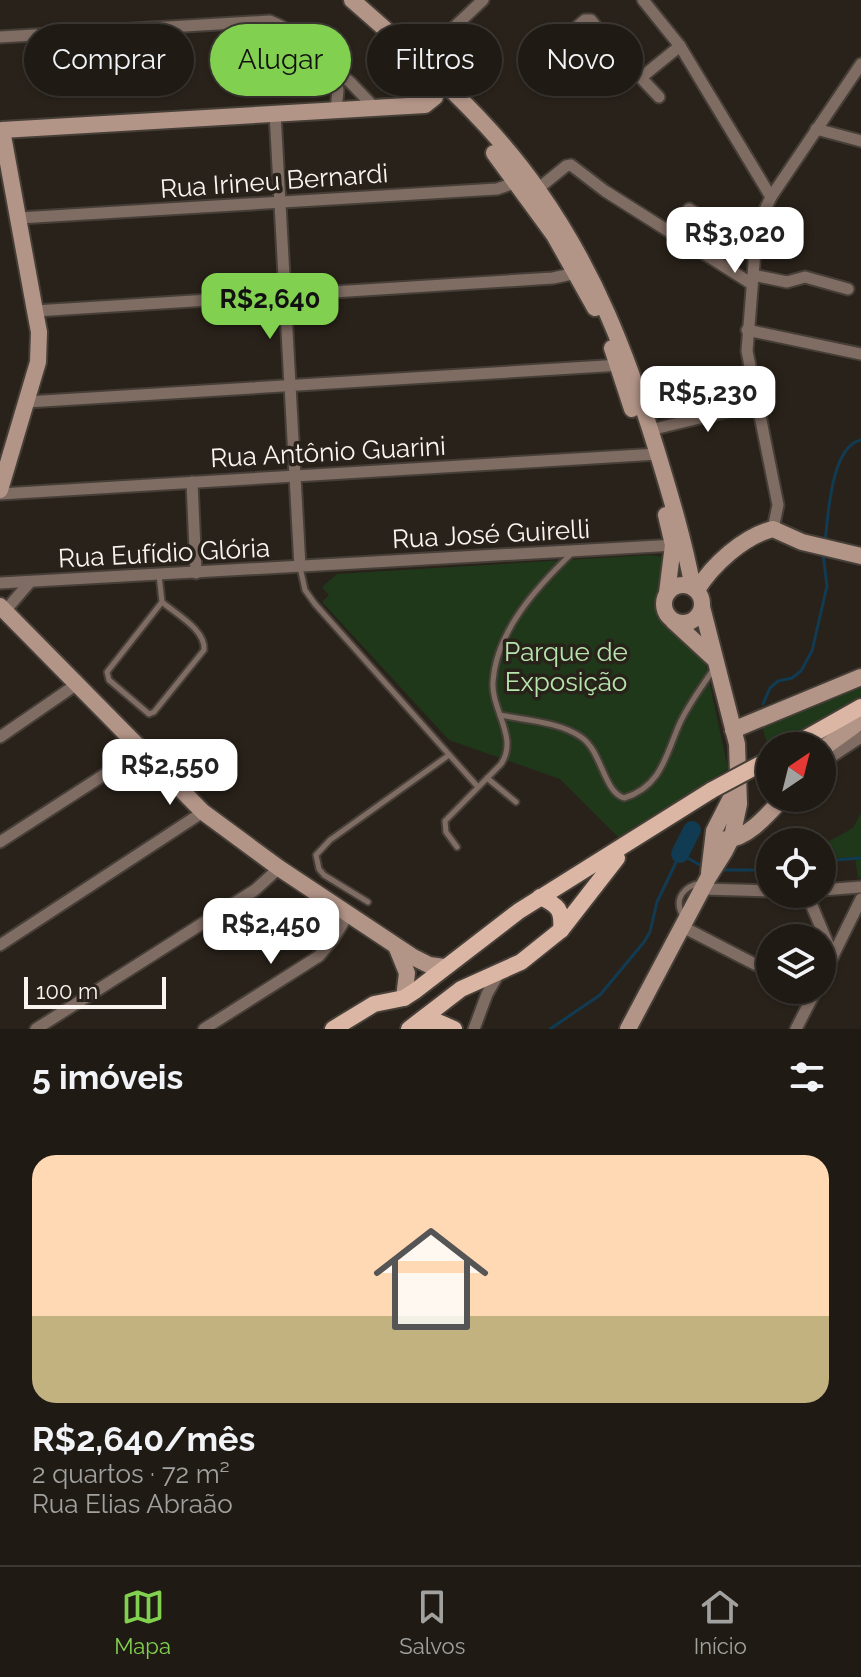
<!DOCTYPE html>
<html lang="pt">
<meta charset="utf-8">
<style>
body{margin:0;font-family:Raleway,sans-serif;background:#27231d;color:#f1f3f6;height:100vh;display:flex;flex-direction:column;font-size:30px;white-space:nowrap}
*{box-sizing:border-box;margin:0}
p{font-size:26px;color:#a1a1a0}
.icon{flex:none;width:44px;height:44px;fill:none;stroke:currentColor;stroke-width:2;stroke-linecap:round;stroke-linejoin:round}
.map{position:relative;height:1029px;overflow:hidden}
.panel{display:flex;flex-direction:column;background:#1f1a14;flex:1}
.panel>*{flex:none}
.top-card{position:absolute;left:24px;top:24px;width:814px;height:72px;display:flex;gap:16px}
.needle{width:52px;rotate:35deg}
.tools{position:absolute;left:756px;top:732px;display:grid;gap:16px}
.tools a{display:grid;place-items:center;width:80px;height:80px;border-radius:50%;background:#1f1a14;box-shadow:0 2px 6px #0004,0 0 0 2px #3c3834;font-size:40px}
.scale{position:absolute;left:24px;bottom:20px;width:142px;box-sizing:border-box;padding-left:8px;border:4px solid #f9f4ef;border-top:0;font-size:22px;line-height:28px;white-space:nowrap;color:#f9f4ef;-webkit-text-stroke:6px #29221a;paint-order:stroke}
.price{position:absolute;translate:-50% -68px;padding:0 18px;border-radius:16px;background:#fff;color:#222;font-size:26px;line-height:52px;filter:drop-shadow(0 2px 4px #0008)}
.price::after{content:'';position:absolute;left:50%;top:48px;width:24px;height:18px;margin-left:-12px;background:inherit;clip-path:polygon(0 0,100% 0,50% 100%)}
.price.current{background:#82d04f;color:#111}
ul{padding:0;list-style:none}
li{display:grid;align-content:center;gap:16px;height:424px;padding:0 32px}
li span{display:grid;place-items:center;height:248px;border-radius:24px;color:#555}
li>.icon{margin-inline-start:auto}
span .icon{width:144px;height:144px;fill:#fffc;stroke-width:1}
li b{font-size:34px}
h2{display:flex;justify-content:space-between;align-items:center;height:96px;padding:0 32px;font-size:34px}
.pill{padding:0 28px;border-radius:36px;background:#1f1a14;box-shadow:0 2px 6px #0004,0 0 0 2px #3c3834;font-size:28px;line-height:72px}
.pill.current{background:#82d04f;color:#111}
.tab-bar{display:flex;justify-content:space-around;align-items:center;height:112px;border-top:2px solid #3c3834;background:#1f1a14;font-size:22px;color:#a1a1a0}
.tab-bar a{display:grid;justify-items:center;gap:4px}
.tab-bar .current{color:#82d04f}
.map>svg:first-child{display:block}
.green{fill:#1f381a}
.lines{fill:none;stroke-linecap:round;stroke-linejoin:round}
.stream{stroke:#113b52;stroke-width:3}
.river{stroke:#113b52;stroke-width:18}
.lane-casing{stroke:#463f38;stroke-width:9}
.street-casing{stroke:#463f38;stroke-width:15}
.secondary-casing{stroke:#463f38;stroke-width:20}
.primary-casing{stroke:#463f38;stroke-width:20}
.lane{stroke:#7f6c63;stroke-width:5}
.street{stroke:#7f6c63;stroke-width:11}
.secondary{stroke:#b39588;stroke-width:16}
.primary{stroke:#dcb6a4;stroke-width:16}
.primary-bridge-casing{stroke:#463f38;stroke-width:20;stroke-linecap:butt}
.primary-bridge{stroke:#dcb6a4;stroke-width:16}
.labels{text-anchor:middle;stroke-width:7;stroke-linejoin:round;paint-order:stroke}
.street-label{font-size:26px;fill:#f9f4ef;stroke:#29221a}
.park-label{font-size:26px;fill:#b6e5ad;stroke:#29221a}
</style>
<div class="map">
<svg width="861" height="1029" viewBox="0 0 861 1029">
<rect width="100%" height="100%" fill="#29221a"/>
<!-- green -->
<g class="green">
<path d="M650 555 664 557C667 577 653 594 660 614 667 636 695 646 706 666L728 769 618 837 560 779 449 740 322 602 329 595 322 587 337 574Z"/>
<path d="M861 680V696L769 749 760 721Z"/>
<path d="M861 813V877L858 878 855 857 822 859V845L853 828Z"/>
</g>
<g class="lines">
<!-- stream -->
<g class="stream">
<path d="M825 543C828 516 831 446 861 440"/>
<path d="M763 704 770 688 778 681 792 678 801 671 812 651 827 586 823 554"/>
<path d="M822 861 861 858"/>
<path d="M724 870H770"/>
<path d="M550 1029 600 995 644 942 650 932 657 902 680 854 702 866"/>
</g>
<!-- river -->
<path class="river" d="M680 854 692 830"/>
<!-- lane casing -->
<g class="lane-casing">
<g id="lane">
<path d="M300 567 305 590 315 604 478 787"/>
<path d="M159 575 162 602C176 614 206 630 204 650L154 712 149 714 109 680 107 672 162 602"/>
<path d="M500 715C525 720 560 722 581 737 602 751 603 791 624 798 661 787 666 755 679 725 688 705 701 688 713 670"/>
<path d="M487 778 516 802"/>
<path d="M457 847 446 832 445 821 501 764C519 738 491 710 493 682 496 631 537 587 572 553"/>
<path d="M368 902 324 875 319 869 316 855 330 840 449 755"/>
<path d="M683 916C673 899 684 886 701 883"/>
</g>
</g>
<!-- street casing -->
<g class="street-casing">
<g id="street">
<path d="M643 0 680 46 771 197"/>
<path d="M0 37 270 21 281 26 350 82 374 107"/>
<path d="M610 45 578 67 555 46 585 20H591L610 45 659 97"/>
<path d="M416 63 483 0"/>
<path d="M332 68 338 90 336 110"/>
<path d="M643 76 680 46"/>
<path d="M275 113 300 567"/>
<path d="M816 129 861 141"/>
<path d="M534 192 566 166 571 165 605 191 752 284"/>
<path d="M689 209 755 251"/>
<path d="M19 218 497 189 520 181"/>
<path d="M753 275 787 282 805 277 848 289"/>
<path d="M35 311 553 278 581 272"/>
<path d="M747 330 861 354"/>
<path d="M27 402 621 365"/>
<path d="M650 430 757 404"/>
<path d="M192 482 196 573"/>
<path d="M0 494 658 454"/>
<path d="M773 529 778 505 747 351 755 251 763 214 771 197 861 64"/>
<path d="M0 583 676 545"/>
<path d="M5 611 30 582"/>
<path d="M0 737 77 684"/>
<path d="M822 763 861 737"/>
<path d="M0 842 141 751"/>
<path d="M703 889 770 891"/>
<path d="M822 890 861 887"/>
<path d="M807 894 833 956"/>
<path d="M683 927 770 972"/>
<path d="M0 945 203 812"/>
<path d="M822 978 861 899"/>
<path d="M36 1029 255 890 279 868"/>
<path d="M204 1029 319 956 333 939 349 913"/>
<path d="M474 1029 487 994 499 973"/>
<path d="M796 1029 816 990"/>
</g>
</g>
<!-- secondary casing -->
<g class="secondary-casing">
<g id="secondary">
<path d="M352 0C416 56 490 120 538 190 595 271 627 354 656 448 670 494 684 540 693 588"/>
<path d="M406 59 417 70 425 86"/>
<path d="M494 153 554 235 595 308"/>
<path d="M612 348 632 409"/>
<path d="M0 490 38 362 39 332 35 311 2 130 425 105 435 97"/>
<path d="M666 515 673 545 667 593"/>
<circle cx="683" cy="604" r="19"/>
<path d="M697 590C712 565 744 536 773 529L802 542 861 556"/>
<path d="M0 606 203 812 279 868 413 957 429 965 444 967"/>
<path d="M673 621 713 658"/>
<path d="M733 730 861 677"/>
<path d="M822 749 861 721"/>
<path d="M726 839C747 840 770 812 783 798"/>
<path d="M709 873 714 831 737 786"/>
<path d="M396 946 407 973 404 998"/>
<path d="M628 1029 708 878 725 851 732 837 739 804 737 744 702 607"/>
</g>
</g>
<!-- primary casing -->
<g class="primary-casing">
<g id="primary">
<path d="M792 746 861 707"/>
<path d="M540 897C558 905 563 910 561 930"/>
<path d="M418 1024 438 1022 454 1029"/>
<path d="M333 1029 374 1004 404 998 415 991 519 911 712 790"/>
<path d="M409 1029 461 989 521 962 561 930 617 858"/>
</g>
</g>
<!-- lane -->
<use href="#lane" class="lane"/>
<!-- street -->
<use href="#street" class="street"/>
<!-- secondary -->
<use href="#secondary" class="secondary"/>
<!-- primary -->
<use href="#primary" class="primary"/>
<!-- primary-bridge casing -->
<g class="primary-bridge-casing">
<path id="primary-bridge" d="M712 790 770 759"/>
</g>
<!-- primary-bridge -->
<use href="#primary-bridge" class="primary-bridge"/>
</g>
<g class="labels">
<!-- street labels -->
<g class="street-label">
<text transform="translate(274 181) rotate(-4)" y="9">Rua Irineu Bernardi</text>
<text transform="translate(328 452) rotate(-3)" y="9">Rua Antônio Guarini</text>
<text transform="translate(491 534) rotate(-3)" y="9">Rua José Guirelli</text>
<text transform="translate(164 553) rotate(-3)" y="9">Rua Eufídio Glória</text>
</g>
<!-- park labels -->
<g class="park-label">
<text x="566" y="661">Parque de<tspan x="566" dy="30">Exposição</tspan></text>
</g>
</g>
</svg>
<div class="tools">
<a><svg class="needle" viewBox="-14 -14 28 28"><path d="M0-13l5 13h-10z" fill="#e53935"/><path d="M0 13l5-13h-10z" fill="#a1a1a0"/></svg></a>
<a><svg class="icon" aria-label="locate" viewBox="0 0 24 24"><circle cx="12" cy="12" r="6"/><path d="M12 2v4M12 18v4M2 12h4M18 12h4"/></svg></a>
<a><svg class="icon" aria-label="layers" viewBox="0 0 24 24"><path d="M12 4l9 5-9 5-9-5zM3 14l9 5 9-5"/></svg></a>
</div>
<div class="scale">100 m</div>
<b class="price" style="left:735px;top:275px">R$3,020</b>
<b class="price current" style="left:270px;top:341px">R$2,640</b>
<b class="price" style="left:708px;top:434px">R$5,230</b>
<b class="price" style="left:170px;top:807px">R$2,550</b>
<b class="price" style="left:271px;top:966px">R$2,450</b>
<div class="top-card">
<a class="pill">Comprar</a>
<a class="pill current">Alugar</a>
<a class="pill">Filtros</a>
<a class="pill">Novo</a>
</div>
</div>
<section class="panel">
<h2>5 imóveis<svg class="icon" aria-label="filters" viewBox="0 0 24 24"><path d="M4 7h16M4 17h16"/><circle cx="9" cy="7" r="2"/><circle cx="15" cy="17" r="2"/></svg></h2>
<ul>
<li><span style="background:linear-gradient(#ffd9b3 65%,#c2b280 0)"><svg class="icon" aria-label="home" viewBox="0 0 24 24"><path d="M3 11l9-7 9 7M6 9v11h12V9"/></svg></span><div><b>R$2,640/mês</b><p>2 quartos · 72 m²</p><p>Rua Elias Abraão</p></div></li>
</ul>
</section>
<nav class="tab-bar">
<a class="current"><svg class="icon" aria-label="map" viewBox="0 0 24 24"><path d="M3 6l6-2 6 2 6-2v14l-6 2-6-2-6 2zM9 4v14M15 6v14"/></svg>Mapa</a>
<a><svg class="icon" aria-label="saved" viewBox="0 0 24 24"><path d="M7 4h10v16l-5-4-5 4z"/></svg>Salvos</a>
<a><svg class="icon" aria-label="home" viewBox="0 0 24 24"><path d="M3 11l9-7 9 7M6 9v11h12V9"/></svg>Início</a>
</nav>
